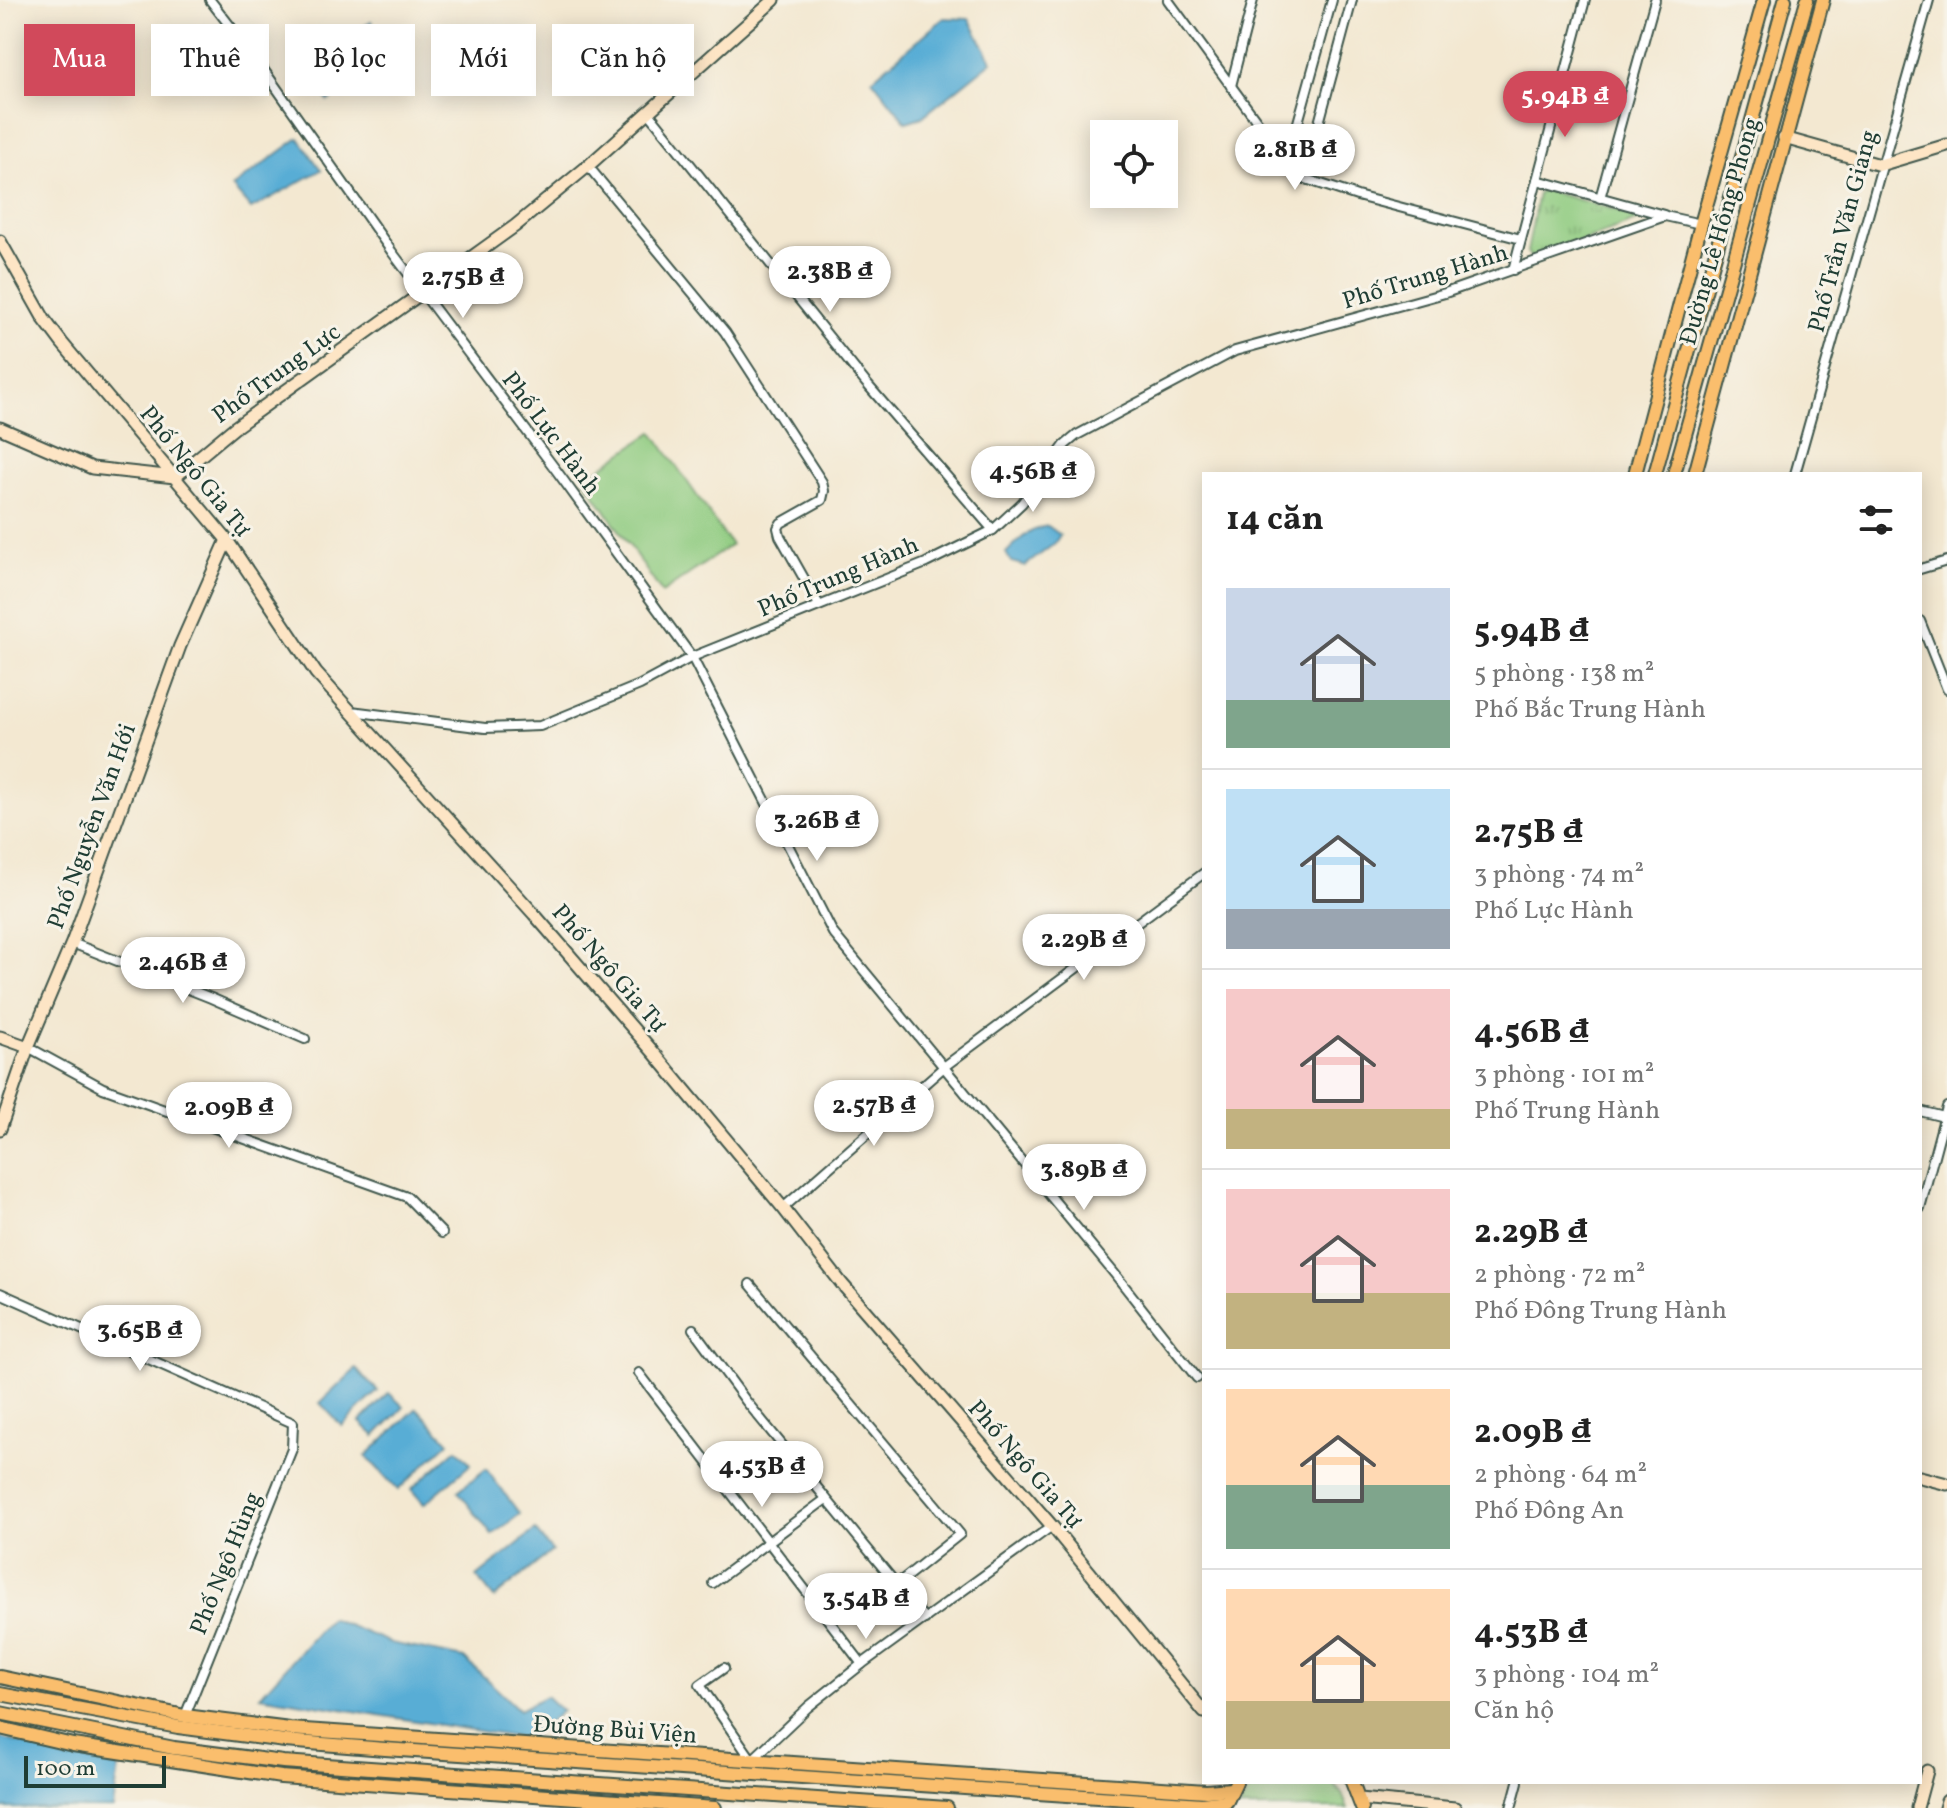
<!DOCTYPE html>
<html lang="vi">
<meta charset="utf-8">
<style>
body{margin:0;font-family:Vollkorn,serif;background:#f6f6f6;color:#222;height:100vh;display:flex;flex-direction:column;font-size:30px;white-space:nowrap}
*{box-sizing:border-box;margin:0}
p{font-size:26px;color:#767676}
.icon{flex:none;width:44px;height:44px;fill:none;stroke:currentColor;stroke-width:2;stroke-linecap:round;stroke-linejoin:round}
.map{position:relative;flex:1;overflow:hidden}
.sheet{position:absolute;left:1202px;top:472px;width:720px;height:1312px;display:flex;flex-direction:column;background:#fff;border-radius:0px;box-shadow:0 4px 20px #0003}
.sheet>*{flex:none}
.banner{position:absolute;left:24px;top:24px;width:760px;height:72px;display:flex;gap:16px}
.controls{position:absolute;left:1090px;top:120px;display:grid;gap:16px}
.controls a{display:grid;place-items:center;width:88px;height:88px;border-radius:0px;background:#fff;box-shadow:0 4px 20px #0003;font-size:40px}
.scale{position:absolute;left:24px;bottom:20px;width:142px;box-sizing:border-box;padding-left:8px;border:4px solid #1f3d34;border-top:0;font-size:22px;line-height:28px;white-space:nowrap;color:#1f3d34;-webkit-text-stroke:6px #f7f3e8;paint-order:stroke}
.price{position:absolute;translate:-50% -68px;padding:0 18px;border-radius:28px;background:#fff;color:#222;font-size:26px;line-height:52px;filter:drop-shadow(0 2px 4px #0008)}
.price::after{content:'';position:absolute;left:50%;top:48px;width:24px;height:18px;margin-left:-12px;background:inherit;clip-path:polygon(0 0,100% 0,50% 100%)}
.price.active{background:#d1495b;color:#fff}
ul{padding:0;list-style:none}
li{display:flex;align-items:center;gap:24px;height:200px;padding:0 24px}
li+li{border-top:2px solid #e0e0e0}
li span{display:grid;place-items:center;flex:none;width:224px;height:160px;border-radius:0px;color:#555}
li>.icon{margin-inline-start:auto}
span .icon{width:96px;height:96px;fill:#fffc;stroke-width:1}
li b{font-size:34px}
h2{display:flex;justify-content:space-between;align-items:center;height:96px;padding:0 24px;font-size:34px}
.pill{padding:0 28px;border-radius:0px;background:#fff;box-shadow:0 4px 20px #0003;font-size:28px;line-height:72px}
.pill.active{background:#d1495b;color:#fff}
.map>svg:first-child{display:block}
.green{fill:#8fcb80;stroke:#57845a;stroke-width:2}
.park{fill:url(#park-tufts);stroke:#57845a;stroke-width:2}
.water{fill:#59add5;stroke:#3c7584;stroke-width:2}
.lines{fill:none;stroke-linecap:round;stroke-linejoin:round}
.street-casing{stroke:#3f574c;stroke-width:12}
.secondary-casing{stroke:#3f574c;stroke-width:15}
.primary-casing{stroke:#3f574c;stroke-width:16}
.street{stroke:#fff;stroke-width:8}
.secondary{stroke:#fde5c5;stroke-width:11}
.primary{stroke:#fabe6d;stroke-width:12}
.labels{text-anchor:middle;stroke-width:6;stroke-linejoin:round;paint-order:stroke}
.street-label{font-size:24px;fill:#1f3d34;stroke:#f7f3e8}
</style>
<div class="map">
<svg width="1947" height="1808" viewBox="0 0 1947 1808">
<defs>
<pattern id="park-tufts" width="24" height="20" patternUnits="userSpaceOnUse" patternTransform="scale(2)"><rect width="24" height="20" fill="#8fcb80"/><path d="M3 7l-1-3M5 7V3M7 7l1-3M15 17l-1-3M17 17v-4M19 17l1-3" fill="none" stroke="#74a66a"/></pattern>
</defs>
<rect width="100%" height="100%" fill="#f7f3e8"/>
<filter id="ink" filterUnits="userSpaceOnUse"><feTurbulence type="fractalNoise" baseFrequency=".0125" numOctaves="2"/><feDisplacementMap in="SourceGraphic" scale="16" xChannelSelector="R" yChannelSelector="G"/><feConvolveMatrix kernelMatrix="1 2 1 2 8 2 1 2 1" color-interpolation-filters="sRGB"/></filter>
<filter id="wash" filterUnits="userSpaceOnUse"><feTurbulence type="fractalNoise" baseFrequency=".006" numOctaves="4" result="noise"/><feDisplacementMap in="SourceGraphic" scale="32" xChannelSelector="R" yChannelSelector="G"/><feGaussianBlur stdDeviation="1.8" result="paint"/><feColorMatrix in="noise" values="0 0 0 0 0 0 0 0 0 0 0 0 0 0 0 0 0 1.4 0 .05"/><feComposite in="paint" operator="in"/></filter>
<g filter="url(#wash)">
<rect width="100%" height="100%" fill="#f3e8d1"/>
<!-- green -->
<g class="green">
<path d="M653 432 731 545 662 593 584 479Z"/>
<path d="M1255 1782H1332L1342 1794 1348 1808H1239Z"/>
</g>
<!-- park -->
<path class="park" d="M1544 190 1547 191 1644 218 1533 260 1527 252 1538 193Z"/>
<!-- water -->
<g class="water">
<path d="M944 18 969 19 992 61 922 117 906 122 872 79Z"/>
<path d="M371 21 394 53 328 101 305 69Z"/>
<path d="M299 138 321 170 251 209 232 187Z"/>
<path d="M1048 526 1060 535 1054 544 1025 566 1011 562 1006 553C1020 539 1029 529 1048 526Z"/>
<path d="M356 1369 378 1391 342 1426 320 1403Z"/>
<path d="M389 1393 404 1407 375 1436 360 1422Z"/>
<path d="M417 1408 449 1442 398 1490 366 1456Z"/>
<path d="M457 1449 471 1464 424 1504 411 1489Z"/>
<path d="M486 1469 520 1514 492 1535 458 1491Z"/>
<path d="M535 1530 552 1551 494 1598 477 1577Z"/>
<path d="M330 1618 391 1643 464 1658 519 1710 546 1696 562 1711 528 1739 260 1696Z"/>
<path d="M0 1738 119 1768 113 1808H0Z"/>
</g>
</g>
<g filter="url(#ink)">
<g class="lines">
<!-- street casing -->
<g class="street-casing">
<g id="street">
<path d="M210 0 261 66 392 252 556 470 692 657 833 933 1114 1273 1197 1378"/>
<path d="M1168 0 1297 176 1357 196 1521 239"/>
<path d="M1231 86 1253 0"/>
<path d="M649 113 866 383 993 530"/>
<path d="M1287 162 1332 0"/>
<path d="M588 166 725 332 822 482 824 491 822 500 781 523 778 528 780 536 819 605"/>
<path d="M1304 179 1352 0"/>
<path d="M1537 180 1664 215"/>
<path d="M1600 198 1655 0"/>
<path d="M1513 270 1585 0"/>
<path d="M1795 474 1929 0"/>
<path d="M1920 569 1947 561"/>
<path d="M1920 621 1947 689"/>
<path d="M351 711 485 728 540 726 640 685 692 657 926 563 993 530 1022 503 1065 445 1077 435 1235 351 1445 293 1665 216 1701 224"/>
<path d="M72 943 211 998 305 1039"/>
<path d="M28 1047 103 1088 407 1197 442 1233"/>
<path d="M1920 1111 1944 1117"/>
<path d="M783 1208 945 1066 1204 873"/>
<path d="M1920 1208 1947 1107"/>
<path d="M750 1284 960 1534 896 1585"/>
<path d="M0 1293 293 1423 292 1449 185 1716"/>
<path d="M693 1329 746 1401 925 1619"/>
<path d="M639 1373 862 1664"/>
<path d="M713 1583 826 1499"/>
<path d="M724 1668 700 1685 752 1760 808 1707 862 1664 1052 1526"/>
<path d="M1511 1808 1518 1782"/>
</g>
</g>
<!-- secondary casing -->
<g class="secondary-casing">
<g id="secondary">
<path d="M1784 138 1880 165 1947 145"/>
<path d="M0 241 44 319 62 343 227 540 316 673 534 914 655 1054 783 1208 842 1284 1052 1526 1204 1712"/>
<path d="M0 428 92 468 175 477 234 428 515 226 588 166 774 0"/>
<path d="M0 1037 28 1047"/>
<path d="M0 1129 28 1047 72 943 180 646 227 540"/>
<path d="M1920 1477 1947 1484"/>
<path d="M1360 1799 1455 1808"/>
<path d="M1917 1808 1927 1771"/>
<path d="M1945 1808 1947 1801"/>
</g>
</g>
<!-- primary casing -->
<g class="primary-casing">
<g id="primary">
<path d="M1635 474 1701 224 1764 0"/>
<path d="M1655 474 1785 0"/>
<path d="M1674 474 1807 0"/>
<path d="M1695 474 1823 0"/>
<path d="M0 1677 185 1716 290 1729 1206 1791 1231 1789"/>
<path d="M0 1694 178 1727 285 1741 385 1749 1202 1804 1227 1801 1236 1782"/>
<path d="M0 1713 174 1748 283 1762 947 1808"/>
<path d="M0 1728 73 1745 281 1777 715 1808"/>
<path d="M1352 1782 1362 1808"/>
</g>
</g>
<!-- street -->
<use href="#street" class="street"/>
<!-- secondary -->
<use href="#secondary" class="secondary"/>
<!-- primary -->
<use href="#primary" class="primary"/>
</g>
</g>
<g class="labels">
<!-- street labels -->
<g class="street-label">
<text transform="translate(1719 231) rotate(-74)" y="8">Đường Lê Hồng Phong</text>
<text transform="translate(1842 231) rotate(-75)" y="8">Phố Trần Văn Giang</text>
<text transform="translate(1425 276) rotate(-17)" y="8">Phố Trung Hành</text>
<text transform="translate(276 373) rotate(-36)" y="8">Phố Trung Lực</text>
<text transform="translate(552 433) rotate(53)" y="8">Phố Lực Hành</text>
<text transform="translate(196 471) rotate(51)" y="8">Phố Ngô Gia Tự</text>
<text transform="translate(838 576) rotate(-23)" y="8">Phố Trung Hành</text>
<text transform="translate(91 826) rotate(-70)" y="8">Phố Nguyễn Văn Hới</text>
<text transform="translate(610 968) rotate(49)" y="8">Phố Ngô Gia Tự</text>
<text transform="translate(1026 1464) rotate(49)" y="8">Phố Ngô Gia Tự</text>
<text transform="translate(225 1563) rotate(-68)" y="8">Phố Ngô Hùng</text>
<text transform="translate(615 1729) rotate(4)" y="8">Đường Bùi Viện</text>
</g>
</g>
</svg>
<div class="controls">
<a><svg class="icon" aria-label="locate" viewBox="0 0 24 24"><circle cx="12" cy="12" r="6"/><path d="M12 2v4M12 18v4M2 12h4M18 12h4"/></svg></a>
</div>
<div class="scale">100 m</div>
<b class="price active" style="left:1565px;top:139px">5.94B ₫</b>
<b class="price" style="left:1295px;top:192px">2.81B ₫</b>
<b class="price" style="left:830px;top:314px">2.38B ₫</b>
<b class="price" style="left:463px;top:320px">2.75B ₫</b>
<b class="price" style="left:1033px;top:514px">4.56B ₫</b>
<b class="price" style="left:817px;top:863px">3.26B ₫</b>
<b class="price" style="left:1084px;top:982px">2.29B ₫</b>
<b class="price" style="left:183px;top:1005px">2.46B ₫</b>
<b class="price" style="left:874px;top:1148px">2.57B ₫</b>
<b class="price" style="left:229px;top:1150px">2.09B ₫</b>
<b class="price" style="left:1084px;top:1212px">3.89B ₫</b>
<b class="price" style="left:140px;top:1373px">3.65B ₫</b>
<b class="price" style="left:762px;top:1509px">4.53B ₫</b>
<b class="price" style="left:866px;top:1641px">3.54B ₫</b>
<div class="banner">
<a class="pill active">Mua</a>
<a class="pill">Thuê</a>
<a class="pill">Bộ lọc</a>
<a class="pill">Mới</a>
<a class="pill">Căn hộ</a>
</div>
<section class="sheet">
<h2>14 căn<svg class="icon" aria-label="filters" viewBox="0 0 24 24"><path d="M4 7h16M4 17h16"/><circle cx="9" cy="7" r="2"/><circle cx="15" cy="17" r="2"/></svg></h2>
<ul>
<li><span style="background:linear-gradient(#c9d6e8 70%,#7fa58c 0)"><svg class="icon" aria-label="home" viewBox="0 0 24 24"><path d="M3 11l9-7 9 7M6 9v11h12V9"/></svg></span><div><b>5.94B ₫</b><p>5 phòng · 138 m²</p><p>Phố Bắc Trung Hành</p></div></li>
<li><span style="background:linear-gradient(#bfe0f5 75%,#9aa5b1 0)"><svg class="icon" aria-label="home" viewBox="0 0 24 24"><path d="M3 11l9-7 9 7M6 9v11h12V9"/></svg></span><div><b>2.75B ₫</b><p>3 phòng · 74 m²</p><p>Phố Lực Hành</p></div></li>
<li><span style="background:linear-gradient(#f6c9c9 75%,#c2b280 0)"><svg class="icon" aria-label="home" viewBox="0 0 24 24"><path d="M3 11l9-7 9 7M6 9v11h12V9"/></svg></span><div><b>4.56B ₫</b><p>3 phòng · 101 m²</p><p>Phố Trung Hành</p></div></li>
<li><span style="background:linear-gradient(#f6c9c9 65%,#c2b280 0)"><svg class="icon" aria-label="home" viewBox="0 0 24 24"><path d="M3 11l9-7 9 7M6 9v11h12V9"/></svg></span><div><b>2.29B ₫</b><p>2 phòng · 72 m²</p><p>Phố Đông Trung Hành</p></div></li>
<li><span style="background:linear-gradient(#ffd9b3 60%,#7fa58c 0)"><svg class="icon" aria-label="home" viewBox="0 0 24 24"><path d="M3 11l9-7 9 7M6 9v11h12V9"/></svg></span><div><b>2.09B ₫</b><p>2 phòng · 64 m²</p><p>Phố Đông An</p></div></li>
<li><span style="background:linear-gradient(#ffd9b3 70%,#c2b280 0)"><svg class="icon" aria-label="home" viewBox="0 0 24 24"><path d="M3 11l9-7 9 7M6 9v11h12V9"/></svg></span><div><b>4.53B ₫</b><p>3 phòng · 104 m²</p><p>Căn hộ</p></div></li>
</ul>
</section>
</div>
